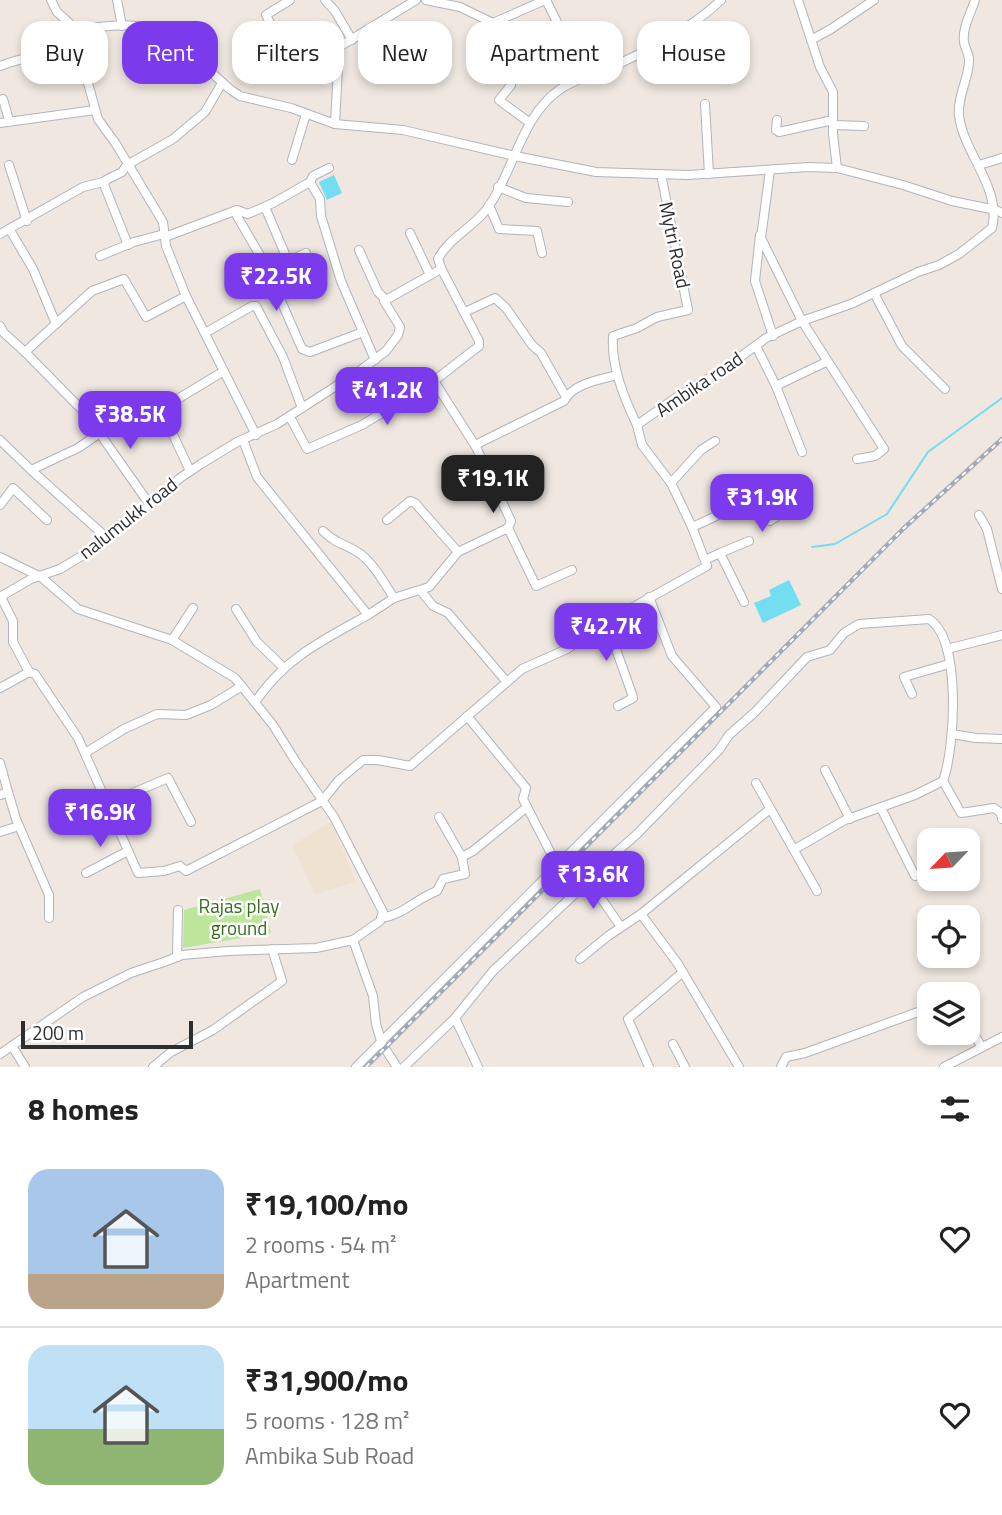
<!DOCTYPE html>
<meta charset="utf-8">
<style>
body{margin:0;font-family:"Titillium Web",sans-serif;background:#f6f6f6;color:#222;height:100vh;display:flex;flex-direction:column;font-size:26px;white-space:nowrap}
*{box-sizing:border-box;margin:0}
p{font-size:23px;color:#767676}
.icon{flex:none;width:38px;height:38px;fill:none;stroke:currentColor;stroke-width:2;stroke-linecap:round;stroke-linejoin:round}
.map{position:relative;height:1067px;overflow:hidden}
.drawer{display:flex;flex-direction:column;background:#fff;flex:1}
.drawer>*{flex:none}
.guide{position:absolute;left:21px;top:21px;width:961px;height:63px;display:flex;gap:14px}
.needle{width:46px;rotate:245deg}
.fabs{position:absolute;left:917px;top:828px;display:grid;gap:14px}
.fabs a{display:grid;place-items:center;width:63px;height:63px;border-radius:14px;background:#fff;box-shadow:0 4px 10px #0003;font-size:35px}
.scale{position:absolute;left:21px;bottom:18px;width:172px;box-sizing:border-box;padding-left:7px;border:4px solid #2e2e2e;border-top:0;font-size:19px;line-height:24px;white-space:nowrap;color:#2e2e2e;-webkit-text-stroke:5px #fff;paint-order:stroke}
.price{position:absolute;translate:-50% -60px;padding:0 16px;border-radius:14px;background:#7c3aed;color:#fff;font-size:23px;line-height:46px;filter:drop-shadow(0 2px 4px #0008)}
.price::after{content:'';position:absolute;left:50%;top:42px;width:21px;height:16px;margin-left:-10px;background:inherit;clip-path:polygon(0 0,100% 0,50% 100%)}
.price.selected{background:#222;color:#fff}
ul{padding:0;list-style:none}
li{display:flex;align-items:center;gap:21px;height:175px;padding:0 28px}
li+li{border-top:2px solid #e0e0e0}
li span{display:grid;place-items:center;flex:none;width:196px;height:140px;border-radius:21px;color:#555}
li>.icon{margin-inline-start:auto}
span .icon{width:84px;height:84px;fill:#fffc;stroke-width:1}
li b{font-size:30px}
h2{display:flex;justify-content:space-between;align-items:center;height:84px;padding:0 28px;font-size:30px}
.chip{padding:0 24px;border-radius:21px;background:#fff;box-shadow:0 4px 10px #0003;font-size:24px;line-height:63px}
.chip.selected{background:#7c3aed;color:#fff}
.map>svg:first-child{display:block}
.education{fill:#f0e2d0}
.green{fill:#bde69c}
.water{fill:#73ddf1}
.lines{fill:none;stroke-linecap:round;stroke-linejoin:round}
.stream{stroke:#73ddf1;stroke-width:2}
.minor-casing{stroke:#b0b4be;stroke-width:10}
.minor{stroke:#fff;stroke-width:8}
.rail-casing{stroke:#a2a8b8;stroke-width:4.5}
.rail{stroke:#fff;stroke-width:2;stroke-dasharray:5;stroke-linecap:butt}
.labels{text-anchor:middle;stroke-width:5;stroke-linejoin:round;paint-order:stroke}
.street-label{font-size:19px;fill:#2e2e2e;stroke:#fff}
.park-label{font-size:19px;fill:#346e1a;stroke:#fff}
</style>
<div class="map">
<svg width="1002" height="1067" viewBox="0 0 1002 1067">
<rect width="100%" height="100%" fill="#efe7e0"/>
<!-- education -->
<path class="education" d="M331 822 356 882 315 894 292 845Z"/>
<!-- green -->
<path class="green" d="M260 889 271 933 183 948 184 910Z"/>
<!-- water -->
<g class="water">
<path d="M334 175 342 193 327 200 319 182Z"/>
<path d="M789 580 801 605 763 623 754 603 771 596 769 590Z"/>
</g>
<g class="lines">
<!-- stream -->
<path class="stream" d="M812 547 835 544 887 514 928 452 1002 398"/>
<!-- minor casing -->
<g class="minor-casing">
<g id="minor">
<path d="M51 0 57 12 77 30C98 27 122 23 143 27 174 32 207 70 231 90L240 96 291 108 335 124 339 47 416 0"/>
<path d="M117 0 122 26"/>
<path d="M290 0 266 15 291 64 303 62 339 47"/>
<path d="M325 0 335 11 352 40"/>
<path d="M426 0 460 7 493 23 545 0"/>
<path d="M546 0 558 24 566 30 570 36 587 75"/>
<path d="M798 0 820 67 833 92V134L837 168"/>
<path d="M83 29 86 76 98 119 116 144 163 222 166 246 186 296 256 435"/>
<path d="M811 40 831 29 874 0"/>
<path d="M0 66C28 55 54 53 84 54"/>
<path d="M503 66 511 85 499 100 530 123"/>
<path d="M0 100 3 99 9 120"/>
<path d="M705 104 709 174"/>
<path d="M777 120 776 130 779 132 833 120"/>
<path d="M0 123 95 110"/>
<path d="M335 124 403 130 515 156 596 172 688 175 809 167 837 168 903 185 952 201 996 210 1002 213"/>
<path d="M833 125 864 126"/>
<path d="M292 160 306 114"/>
<path d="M9 165 27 221"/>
<path d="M979 165 1002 158"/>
<path d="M770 170 761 238 802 321 884 449 875 456 857 459"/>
<path d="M310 182 320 199 321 216 341 281 375 360"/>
<path d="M104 184 106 180 122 172 127 165 173 139 205 112 222 83"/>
<path d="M498 187 526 198 568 202"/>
<path d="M489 205 499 229 537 231 542 253"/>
<path d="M265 207 288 261 306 253"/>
<path d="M234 211 265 264 302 349 310 352 363 332"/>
<path d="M10 230 33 269 56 324"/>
<path d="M410 233 430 275"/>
<path d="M0 234 83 187 103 182 128 245"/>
<path d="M760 235 755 281 773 336"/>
<path d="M165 237 237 210 248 214 273 203 310 182 313 176 329 168"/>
<path d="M359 250 378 292 386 300"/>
<path d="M100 256 134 242 164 234"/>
<path d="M874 293 902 346 945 389"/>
<path d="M465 312 495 298 506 308 532 345 541 353 566 397"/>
<path d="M0 326 4 333 25 352"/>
<path d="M205 333 252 306H256L283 357 302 408"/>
<path d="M756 346 776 386 802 452"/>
<path d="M434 381 476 447 511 521 508 528 536 586 572 570"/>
<path d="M776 386 826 362"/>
<path d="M110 397 86 414 150 505"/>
<path d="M86 414 25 352 92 291 124 279 146 317 186 296"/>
<path d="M290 417 307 449 362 425 434 381 479 346V341L442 270 438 259C448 239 472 228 486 210 514 173 521 114 562 88 579 77 598 73 616 65 653 48 692 28 721 0"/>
<path d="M637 425C624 398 611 366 613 336L637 328 657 317 688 310 661 174"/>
<path d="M100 433 78 448 31 470 106 537"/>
<path d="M0 440 31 470"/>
<path d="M243 440 257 477 368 615C323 640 285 658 256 701"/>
<path d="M475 445 564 401C573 383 600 380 617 375"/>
<path d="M190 471 161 409 224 371"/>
<path d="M671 483 701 450 715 441"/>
<path d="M739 502C751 507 758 518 770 521L782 513"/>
<path d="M0 505 13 488 47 520"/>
<path d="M979 515 987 529 1002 589"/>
<path d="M387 520 410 501 415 503 458 552"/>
<path d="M692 527C723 514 735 508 753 480"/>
<path d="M323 531C335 543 342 543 356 551 372 560 384 583 394 598"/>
<path d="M720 553 749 541"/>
<path d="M0 557 41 577 78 609 172 640 235 678 273 725 296 762 334 817 383 912 380 921 353 940 316 948 228 951 182 955 164 962 131 973 83 997 0 1054"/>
<path d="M705 560 720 553 744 602"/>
<path d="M421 591 433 606 448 613 506 681"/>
<path d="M0 597 31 579 60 569 85 554 123 522 150 505 180 478 201 464 237 442 277 424 358 372 386 351 398 335 400 327 384 301 441 269"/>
<path d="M236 609 257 642 283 667"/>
<path d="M368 615 394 598 429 587 458 552 508 528"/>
<path d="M601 625 617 652 632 694 633 698 618 706"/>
<path d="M172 640 193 608"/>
<path d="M947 649 1002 635"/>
<path d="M29 672 35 674 78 738 138 873 164 871 180 866 186 871 322 801 339 780 363 760H378L410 766 522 669 567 649 601 625 707 566 692 527 671 483 642 445 637 425 677 397 724 369 766 338 802 321 851 304 918 272 939 265 959 254 992 228C1002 188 964 154 959 116 957 98 968 80 969 62 970 55 965 49 964 42 962 28 971 13 975 0"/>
<path d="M0 688 29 672 13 642V621L1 597"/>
<path d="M912 694 904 677 949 664"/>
<path d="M952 734 976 738 1002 739"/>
<path d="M85 753 124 729 157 714 186 715 211 705 242 686"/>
<path d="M0 763 8 792 0 795"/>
<path d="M825 770 850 819"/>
<path d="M943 781 961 813 994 808 1001 813 1002 819"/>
<path d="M756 783 817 891"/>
<path d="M8 792 16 819 49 895V918"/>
<path d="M107 804 168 778 191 822"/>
<path d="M527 807 558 867"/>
<path d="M881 808 915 876"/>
<path d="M0 832 19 826"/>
<path d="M462 857 473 851 527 807 523 799 526 788 467 716"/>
<path d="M86 873 128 851"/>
<path d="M587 878 621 927"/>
<path d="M641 914 678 964 739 1067"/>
<path d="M381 918C406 914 415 899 437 891L443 879 465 874 462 857 439 817"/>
<path d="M353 940 373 996 376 1024 382 1044 397 1067"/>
<path d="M177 957 178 910"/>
<path d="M580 959 608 936 641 914 770 809"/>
<path d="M455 1018 478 1067"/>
<path d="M968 1024 981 1046"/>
<path d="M673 1044 685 1067"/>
<path d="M12 1046 25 1067"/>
<path d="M153 1067 171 1052 213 1030 282 981 272 949"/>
<path d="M356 1067 716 707 672 656 649 597"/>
<path d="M404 1067 455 1018 493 971 583 886 587 878 637 834 719 750 729 735 755 712 807 657 830 650 844 633 859 624 929 619C962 639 955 748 943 781L915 795 845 820 795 849"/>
<path d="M649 1067 628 1019 683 972"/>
<path d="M781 1067 786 1057 805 1053 929 1008"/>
<path d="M944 1067 1002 1037"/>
</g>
</g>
<!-- minor -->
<use href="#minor" class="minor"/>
<!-- rail casing -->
<g class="rail-casing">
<path id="rail" d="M366 1067 904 528 1002 439"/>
</g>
<!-- rail -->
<use href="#rail" class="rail"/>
</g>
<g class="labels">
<!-- street labels -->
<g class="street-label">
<text transform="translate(675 245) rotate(78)" y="7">Mytri Road</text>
<text transform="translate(699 384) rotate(-34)" y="7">Ambika road</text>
<text transform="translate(128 518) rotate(-38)" y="7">nalumukk road</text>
</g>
<!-- park labels -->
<g class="park-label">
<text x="239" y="913">Rajas play<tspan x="239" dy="22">ground</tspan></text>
</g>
</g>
</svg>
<div class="fabs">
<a><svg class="needle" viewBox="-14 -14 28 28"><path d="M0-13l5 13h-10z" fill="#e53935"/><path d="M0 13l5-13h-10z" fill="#767676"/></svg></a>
<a><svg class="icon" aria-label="locate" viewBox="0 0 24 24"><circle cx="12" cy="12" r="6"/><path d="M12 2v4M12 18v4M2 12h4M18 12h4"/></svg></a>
<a><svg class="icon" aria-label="layers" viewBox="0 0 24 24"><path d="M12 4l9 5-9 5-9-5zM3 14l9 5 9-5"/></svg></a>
</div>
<div class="scale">200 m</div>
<b class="price" style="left:276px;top:313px">₹22.5K</b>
<b class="price" style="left:387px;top:427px">₹41.2K</b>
<b class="price" style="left:130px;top:451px">₹38.5K</b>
<b class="price selected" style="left:493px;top:515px">₹19.1K</b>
<b class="price" style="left:762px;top:534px">₹31.9K</b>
<b class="price" style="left:606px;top:663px">₹42.7K</b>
<b class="price" style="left:100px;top:849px">₹16.9K</b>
<b class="price" style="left:593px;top:911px">₹13.6K</b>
<div class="guide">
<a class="chip">Buy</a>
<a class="chip selected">Rent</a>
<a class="chip">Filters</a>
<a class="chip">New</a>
<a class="chip">Apartment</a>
<a class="chip">House</a>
</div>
</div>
<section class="drawer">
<h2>8 homes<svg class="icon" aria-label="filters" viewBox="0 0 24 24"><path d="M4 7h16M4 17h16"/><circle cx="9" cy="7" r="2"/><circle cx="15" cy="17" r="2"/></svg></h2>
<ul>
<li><span style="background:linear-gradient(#a9c7e8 75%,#b9a48a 0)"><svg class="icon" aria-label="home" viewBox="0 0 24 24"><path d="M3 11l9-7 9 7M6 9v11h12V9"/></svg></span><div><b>₹19,100/mo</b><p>2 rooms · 54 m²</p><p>Apartment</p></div><svg class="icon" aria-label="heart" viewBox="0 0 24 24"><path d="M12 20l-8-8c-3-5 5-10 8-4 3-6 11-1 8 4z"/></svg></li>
<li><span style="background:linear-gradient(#bfe0f5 60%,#8fb573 0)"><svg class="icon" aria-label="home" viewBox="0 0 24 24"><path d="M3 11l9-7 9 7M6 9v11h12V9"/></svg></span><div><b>₹31,900/mo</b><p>5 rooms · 128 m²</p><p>Ambika Sub Road</p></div><svg class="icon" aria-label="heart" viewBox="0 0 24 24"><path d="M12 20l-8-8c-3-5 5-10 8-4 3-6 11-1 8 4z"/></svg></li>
</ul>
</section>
